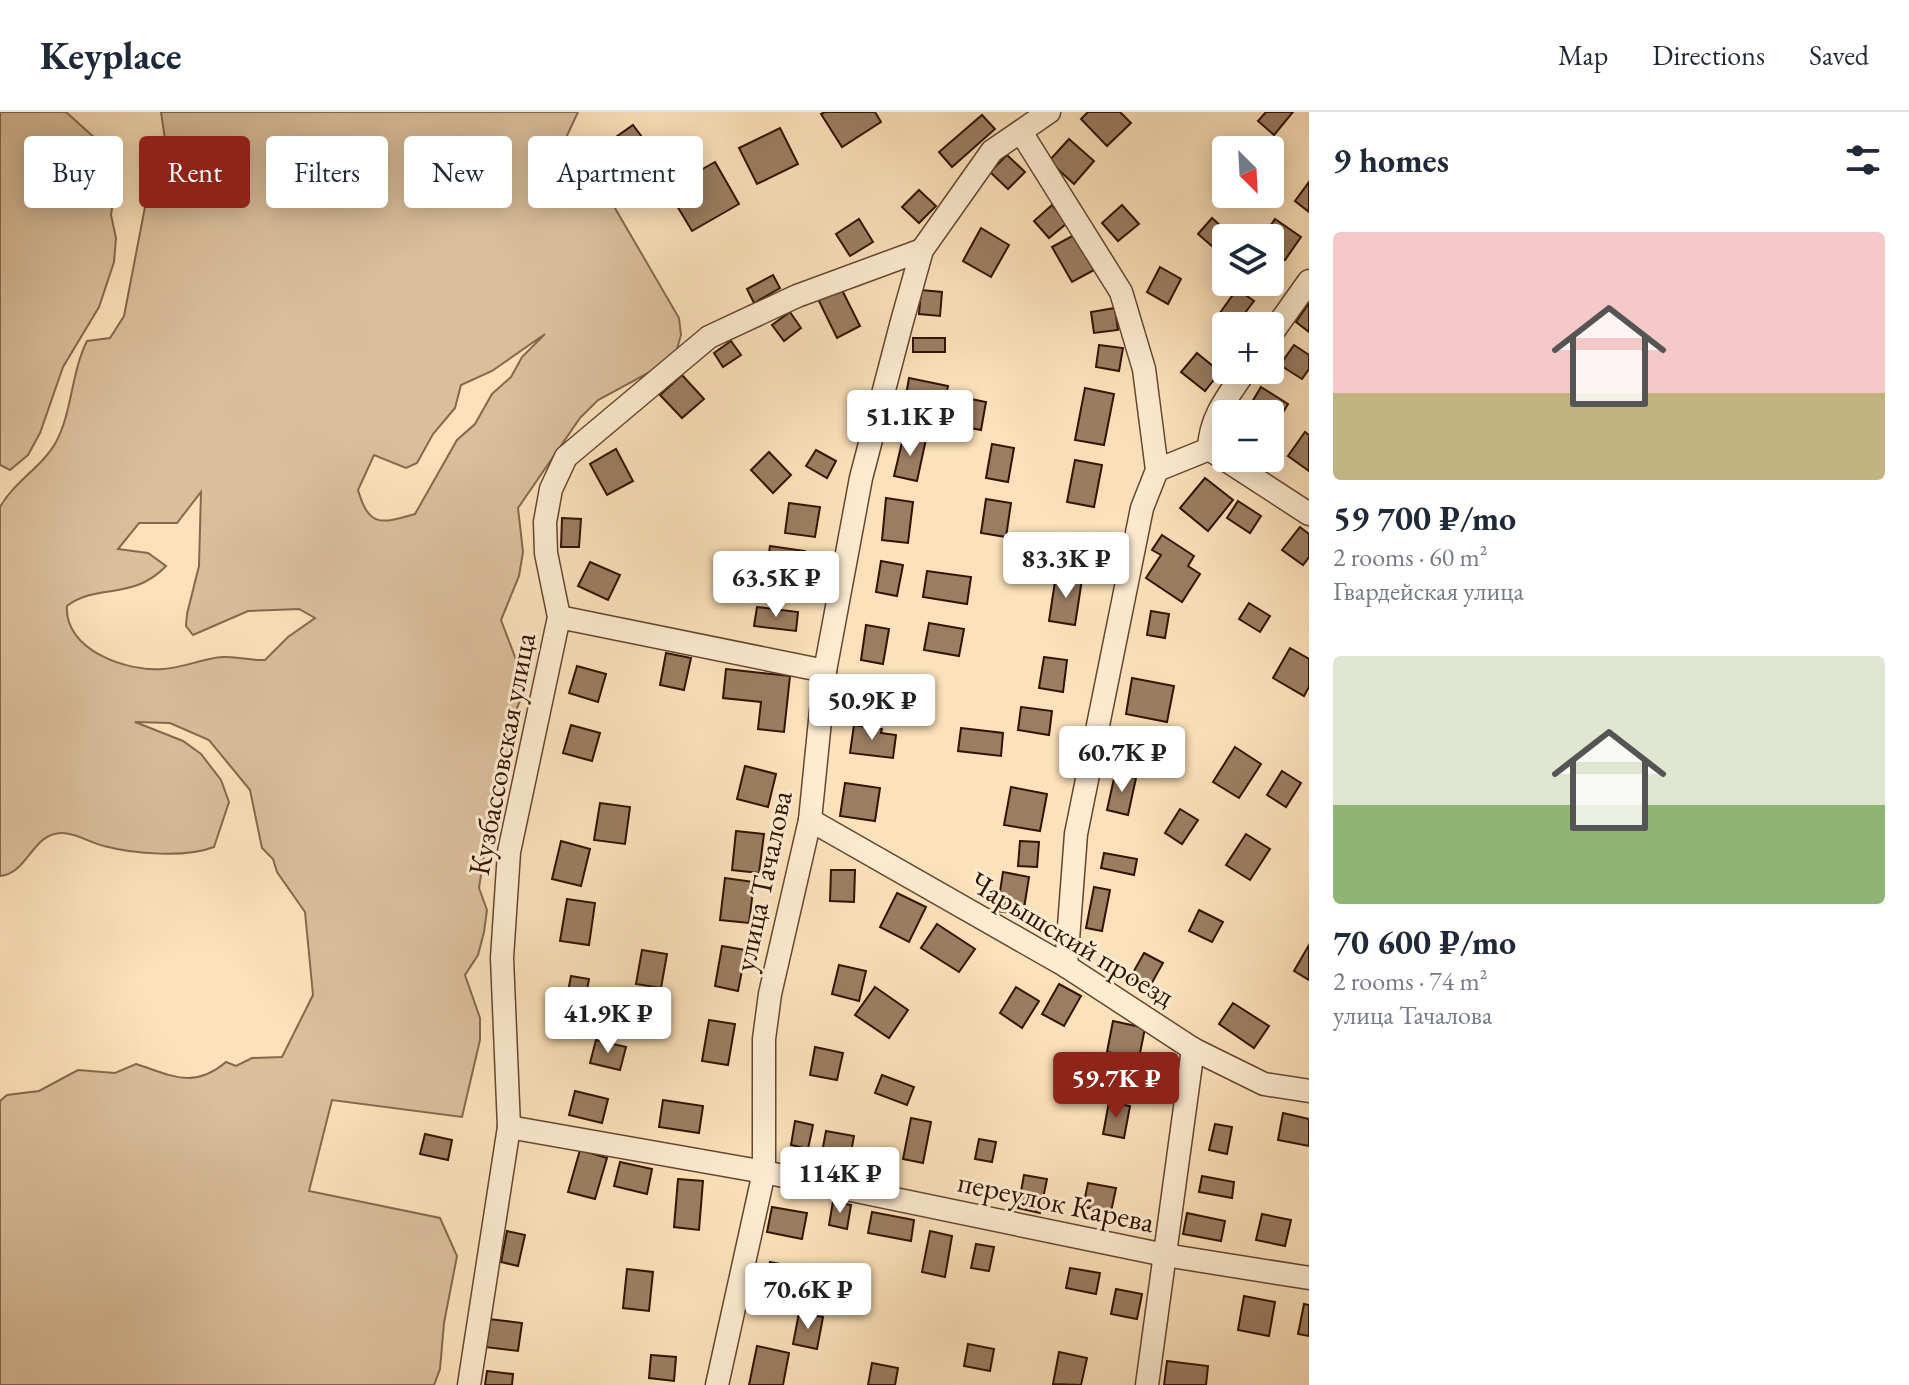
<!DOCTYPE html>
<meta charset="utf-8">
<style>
body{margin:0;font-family:"EB Garamond",serif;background:#f2f2f3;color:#1f2937;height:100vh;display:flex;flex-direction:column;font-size:30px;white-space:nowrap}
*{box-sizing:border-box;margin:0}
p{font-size:26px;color:#747a83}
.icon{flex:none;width:44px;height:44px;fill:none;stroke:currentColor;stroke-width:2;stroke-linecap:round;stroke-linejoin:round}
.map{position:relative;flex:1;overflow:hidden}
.sheet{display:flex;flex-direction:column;background:#fff;width:600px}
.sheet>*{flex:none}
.hud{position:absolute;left:24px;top:24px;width:760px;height:72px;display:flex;gap:16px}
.needle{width:52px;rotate:156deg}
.tools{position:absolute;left:1212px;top:24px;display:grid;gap:16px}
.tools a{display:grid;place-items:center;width:72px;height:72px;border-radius:8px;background:#fff;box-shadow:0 4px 20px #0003;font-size:40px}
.price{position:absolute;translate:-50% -68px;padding:0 18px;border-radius:8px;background:#fff;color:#222;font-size:26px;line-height:52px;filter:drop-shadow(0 2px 4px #0008)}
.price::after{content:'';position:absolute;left:50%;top:48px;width:24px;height:18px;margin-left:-12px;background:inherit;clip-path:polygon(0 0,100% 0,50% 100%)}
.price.current{background:#8f2418;color:#fff}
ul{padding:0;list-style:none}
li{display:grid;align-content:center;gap:16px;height:424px;padding:0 24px}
li span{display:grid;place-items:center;height:248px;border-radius:8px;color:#555}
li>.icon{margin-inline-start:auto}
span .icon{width:144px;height:144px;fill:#fffc;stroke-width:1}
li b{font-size:34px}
h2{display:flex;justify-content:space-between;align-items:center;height:96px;padding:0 24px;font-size:34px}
.pill{padding:0 28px;border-radius:8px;background:#fff;box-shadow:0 4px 20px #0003;font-size:28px;line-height:72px}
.pill.current{background:#8f2418;color:#fff}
header{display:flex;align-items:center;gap:48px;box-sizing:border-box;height:112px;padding:0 40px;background:#fff;border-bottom:2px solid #e0e1e3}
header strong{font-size:38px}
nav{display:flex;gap:44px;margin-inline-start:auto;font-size:28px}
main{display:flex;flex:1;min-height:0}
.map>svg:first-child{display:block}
.green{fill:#dabf9b;stroke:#86684e;stroke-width:2;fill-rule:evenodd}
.building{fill:#9b7e62;stroke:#321202;stroke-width:2}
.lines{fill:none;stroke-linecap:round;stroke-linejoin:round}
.minor-casing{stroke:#644630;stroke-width:25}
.minor{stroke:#fdecd2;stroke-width:22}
.labels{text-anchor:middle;stroke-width:6;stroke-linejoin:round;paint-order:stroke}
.street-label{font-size:30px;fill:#321202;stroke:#fdecd2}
</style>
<header>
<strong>Keyplace</strong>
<nav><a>Map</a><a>Directions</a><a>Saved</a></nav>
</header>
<main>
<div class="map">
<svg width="1309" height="1273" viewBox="0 0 1309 1273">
<rect width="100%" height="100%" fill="#fce2ba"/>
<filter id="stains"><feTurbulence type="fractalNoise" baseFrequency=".0025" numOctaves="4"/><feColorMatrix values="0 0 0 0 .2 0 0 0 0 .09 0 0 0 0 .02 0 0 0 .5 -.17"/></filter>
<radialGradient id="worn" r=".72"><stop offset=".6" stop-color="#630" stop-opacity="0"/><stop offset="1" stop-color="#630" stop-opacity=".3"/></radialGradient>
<!-- green -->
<g class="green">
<path d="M0 0H66L107 37 118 56 111 103 116 126 114 150 99 195 63 255 40 321 28 343 10 358 0 353Z"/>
<path d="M161 0H578L558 43 583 87 605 79 679 206 681 223 674 247 598 288 580 306 518 396 523 440 519 464 501 508 526 574 517 596V619L494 685 486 730 479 776 487 798 484 820 478 843 465 863 480 906V928L462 1005 332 988 309 1079 440 1106 457 1144 444 1211 440 1257 434 1273H0V989L7 983 39 979 78 958 115 961 136 952C171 963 193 978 226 950L236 954 252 946 282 945 313 883 305 800 277 760 273 747 262 736 250 678 209 628 170 611 135 610 183 629 201 642 221 668 229 690 214 735C186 746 134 742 104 734 90 731 79 722 63 721 32 720 29 761 0 764V395C14 370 43 354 56 330 72 301 71 261 87 229L110 226 124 204 145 95 165 27ZM545 222 522 245 511 265 492 282 475 312 457 328 415 402C380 412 369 415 358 378L374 343 406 356 417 351 433 322 455 296 461 273 492 259ZM201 380 199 454 187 502 186 514 193 523 248 499 299 497 315 506 288 525 265 548C250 549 238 544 223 545 203 546 184 556 163 557 127 560 64 538 67 494 96 471 133 489 166 454L148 441 118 437 139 411H177Z"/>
</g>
<!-- building -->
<g class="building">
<path d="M825 0H875L881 10 842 35 821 2Z"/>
<path d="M1088 0H1120L1131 11 1107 34 1081 7Z"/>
<path d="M1266 0H1293L1274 23 1258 9Z"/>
<path d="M982 3 995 17 952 55 939 40Z"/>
<path d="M633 13 651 37 634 49 616 25Z"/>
<path d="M780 16 798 52 757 72 739 36Z"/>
<path d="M1069 27 1094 49 1074 72 1049 49Z"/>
<path d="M1007 43 1025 60 1008 77 990 60Z"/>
<path d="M715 50 739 92 692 119 667 77Z"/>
<path d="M1309 70V100L1295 89Z"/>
<path d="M919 78 936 94 919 111 902 95Z"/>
<path d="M1052 93 1067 111 1049 126 1034 109Z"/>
<path d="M1122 93 1139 112 1118 129 1102 111Z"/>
<path d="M1212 106 1234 126H1226V138L1222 143 1198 122Z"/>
<path d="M859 107 873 130 850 144 836 122Z"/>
<path d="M1275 107 1301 125 1285 148 1270 138V126H1262Z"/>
<path d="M981 116 1009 133 991 165 963 149Z"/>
<path d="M1074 123 1094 158 1072 170 1052 135Z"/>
<path d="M1160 155 1181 167 1168 192 1147 180Z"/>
<path d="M773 163 780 176 754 191 747 177Z"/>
<path d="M841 176 860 214 837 226 818 187Z"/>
<path d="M1237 177 1254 189 1235 214 1226 216 1215 208Z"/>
<path d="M921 178 942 180 940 204 919 202Z"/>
<path d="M1309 191V220L1296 210Z"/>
<path d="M1115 196 1118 218 1094 221 1091 200Z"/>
<path d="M790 200 801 216 784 229 772 213Z"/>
<rect x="913" y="226" width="32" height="14"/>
<path d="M731 229 741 243 723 255 714 241Z"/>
<path d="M1099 233 1123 236 1119 259 1096 255Z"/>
<path d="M1294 233 1309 243V257L1302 267 1280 253Z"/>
<path d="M1197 241 1220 260 1205 279 1181 260Z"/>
<path d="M682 263 704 287 682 306 660 283Z"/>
<path d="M909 266 948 274 942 303 904 295Z"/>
<path d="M1261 275 1288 292 1270 322V302H1245Z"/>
<path d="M1085 276 1114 282 1104 333 1075 328Z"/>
<path d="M966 286 986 290 981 318 960 314Z"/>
<path d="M1305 320 1309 323V359L1288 344Z"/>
<path d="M904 322 926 327 917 369 894 364Z"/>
<path d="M992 332 1014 336 1008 370 986 366Z"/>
<path d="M616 337 633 369 607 383 590 352Z"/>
<path d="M816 338 836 349 827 366 806 354Z"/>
<path d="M769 340 791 363 773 381 751 358Z"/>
<path d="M1075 348 1102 353 1094 395 1067 390Z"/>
<path d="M1205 366 1233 388 1208 419 1180 396Z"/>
<path d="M886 386 913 390 908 431 882 428Z"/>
<path d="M986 387 1011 391 1006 425 981 421Z"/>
<path d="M1238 389 1261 404 1250 421 1227 406Z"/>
<path d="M789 391 820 395 815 425 785 421Z"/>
<path d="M562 406 581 407 579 435H561Z"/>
<path d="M1300 415 1309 422V445L1303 453 1282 438Z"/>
<path d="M1162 423 1194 444 1188 454 1200 462 1182 490 1146 466 1161 443 1152 438Z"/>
<path d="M770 434 805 439 802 461 767 456Z"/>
<path d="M1052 434 1084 438 1082 459 1049 455Z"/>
<path d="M881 449 903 453 897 484 876 480Z"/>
<path d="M590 450 620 463 608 488 578 474Z"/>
<path d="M927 459 971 465 967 492 923 485Z"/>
<path d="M1056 463 1082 467 1075 513 1049 509Z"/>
<path d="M1249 491 1270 504 1260 520 1239 507Z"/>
<path d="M757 495 798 500 796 519 754 514Z"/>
<path d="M1151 499 1169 502 1165 526 1147 523Z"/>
<path d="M929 511 964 517 959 544 924 538Z"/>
<path d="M866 513 889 517 883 552 861 548Z"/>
<path d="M1290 536 1309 547V575L1304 584 1273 566Z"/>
<path d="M666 541 691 546 684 578 660 573Z"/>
<path d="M1044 545 1067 548 1063 580 1039 576Z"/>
<path d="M577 554 606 562 598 590 569 581Z"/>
<path d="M726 557 790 564 784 620 758 617 761 590 723 586Z"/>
<path d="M1132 566 1174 574 1167 610 1126 602Z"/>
<path d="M862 568 886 572 884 585 893 587 890 604 857 598Z"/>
<path d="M1021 595 1052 599 1049 623 1018 618Z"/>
<path d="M571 613 600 621 592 649 563 641Z"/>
<path d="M854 613 882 617 881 621 896 623 893 646 850 641Z"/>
<path d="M961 616 1003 621 1001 644 958 639Z"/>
<path d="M1235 635 1261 652 1239 686 1213 670Z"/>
<path d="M745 654 776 662 768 695 737 687Z"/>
<path d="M1282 659 1301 671 1286 695 1267 683Z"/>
<path d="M1115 662 1136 666 1128 703 1107 698Z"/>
<path d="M845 671 880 676 875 709 840 704Z"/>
<path d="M1011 675 1047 682 1040 719 1004 713Z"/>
<path d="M600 691 630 695 625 732 594 728Z"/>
<path d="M1180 697 1198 708 1182 732 1165 721Z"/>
<path d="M736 719 764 722 759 761 732 758Z"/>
<path d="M1246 722 1270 737 1250 768 1226 753Z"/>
<path d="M561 729 590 737 581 774 552 767Z"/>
<path d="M1020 729 1039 730 1037 755 1018 754Z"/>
<path d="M1104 741 1137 747 1134 763 1101 756Z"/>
<path d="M831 758H855L854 790 830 789Z"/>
<path d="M1003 760 1029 765 1023 803 997 799Z"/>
<path d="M725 766 754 770 749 811 720 808Z"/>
<path d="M1094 775 1110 778 1102 819 1086 816Z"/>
<path d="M897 781 926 795 909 830 880 815Z"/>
<path d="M567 787 595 791 589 833 560 829Z"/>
<path d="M1199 798 1223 810 1212 830 1189 819Z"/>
<path d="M937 812 975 837 959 860 921 836Z"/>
<path d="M1309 833V868L1294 859Z"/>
<path d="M722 834 746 838 738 879 715 874Z"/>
<path d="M642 838 667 842 661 876 636 872Z"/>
<path d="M1144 841 1163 851 1149 876 1130 866Z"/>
<path d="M839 853 866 859 859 889 832 882Z"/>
<path d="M571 864 589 867 582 904 564 900Z"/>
<path d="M1059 872 1081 884 1064 914 1042 902Z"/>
<path d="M875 875 908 898 889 926 855 903Z"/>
<path d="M1016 875 1039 889 1022 916 1000 901Z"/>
<path d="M1233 891 1269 914 1254 936 1219 912Z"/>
<path d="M709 908 735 912 728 953 702 949Z"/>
<path d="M1113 909 1145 916 1139 946 1107 940Z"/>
<path d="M596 928 626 935 620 958 590 951Z"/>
<path d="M815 935 843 941 837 968 810 963Z"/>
<path d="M882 963 914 975 907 993 875 981Z"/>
<path d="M575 979 608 987 602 1011 569 1003Z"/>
<path d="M663 988 703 994 699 1021 659 1015Z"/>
<path d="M1109 990 1130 994 1124 1026 1103 1022Z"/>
<path d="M1283 1001 1309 1007V1034L1278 1028Z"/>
<path d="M911 1006 931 1010 923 1051 903 1047Z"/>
<path d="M795 1009 813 1013 808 1037 791 1033Z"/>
<path d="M1215 1012 1232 1015 1227 1042 1209 1038Z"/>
<path d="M826 1019 854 1024 849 1051 821 1046Z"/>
<path d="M425 1022 452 1028 448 1048 420 1042Z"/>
<path d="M979 1027 996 1030 992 1050 975 1047Z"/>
<path d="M580 1038 607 1046 595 1087 568 1080Z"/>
<path d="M620 1050 652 1057 647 1082 614 1074Z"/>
<path d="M1024 1063 1047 1067 1040 1101 1018 1096Z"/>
<path d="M1202 1064 1234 1070 1232 1086 1199 1080Z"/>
<path d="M678 1067 703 1069 699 1118 674 1115Z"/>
<path d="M1088 1071 1116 1076 1111 1100 1083 1095Z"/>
<path d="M833 1089 851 1093 847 1117 829 1113Z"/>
<path d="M772 1095 807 1101 802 1127 767 1120Z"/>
<path d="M872 1100 914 1108 911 1129 868 1121Z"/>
<path d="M1187 1101 1225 1109 1221 1129 1183 1122Z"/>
<path d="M1262 1102 1291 1108 1285 1134 1256 1128Z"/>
<path d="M507 1119 525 1123 518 1154 501 1150Z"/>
<path d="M930 1119 952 1124 945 1165 922 1160Z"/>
<path d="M976 1132 994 1135 989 1159 971 1156Z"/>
<path d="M770 1150 806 1157 802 1180 765 1173Z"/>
<path d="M1070 1156 1100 1161 1096 1182 1066 1176Z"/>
<path d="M627 1157 653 1160 649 1199 623 1196Z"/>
<path d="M1116 1177 1142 1182 1137 1207 1111 1202Z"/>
<path d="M1244 1184 1275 1190 1269 1224 1238 1218Z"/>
<path d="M1304 1192 1309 1193V1224L1298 1222Z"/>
<path d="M799 1201 823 1205 817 1237 793 1232Z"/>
<path d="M489 1207 522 1211 518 1239 485 1235Z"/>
<path d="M968 1232 994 1237 990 1259 964 1254Z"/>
<path d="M757 1234 789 1241 783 1273H749Z"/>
<path d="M1059 1240 1087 1246 1081 1273 1053 1272Z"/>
<path d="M651 1243 676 1245 674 1269 649 1266Z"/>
<path d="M1167 1249 1208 1254 1206 1273H1164Z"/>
<path d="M872 1251 898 1256 895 1273H868Z"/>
<path d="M487 1259 513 1262 512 1273H485Z"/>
</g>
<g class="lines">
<!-- minor casing -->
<g class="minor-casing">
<g id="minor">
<path d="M1021 20 1121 180 1144 257 1157 358"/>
<path d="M1270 224 1309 169"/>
<path d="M1209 337 1309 402"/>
<path d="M559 505 825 559"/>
<path d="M810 708 1066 854 1193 937 1264 972 1309 979"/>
<path d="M1066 854 1076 722 1142 396 1157 358 1209 337C1210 305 1228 284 1246 258"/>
<path d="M509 1015 764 1060 1165 1143 1309 1166"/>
<path d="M469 1273 509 1015 502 846 509 740 559 505 546 441 545 410 551 377 566 345 709 225 797 184 922 138"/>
<path d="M717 1273 764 1060V927L770 882 810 708 825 559 861 366 901 213 922 138 992 39 1049 0"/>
<path d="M1147 1273 1193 937"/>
</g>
</g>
<!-- minor -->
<use href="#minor" class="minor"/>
</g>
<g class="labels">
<!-- street labels -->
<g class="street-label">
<text transform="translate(502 642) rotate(-79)" y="10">Кузбассовская улица</text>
<text transform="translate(763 769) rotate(-78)" y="10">улица Тачалова</text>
<text transform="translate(1072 827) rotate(31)" y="10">Чарышский проезд</text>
<text transform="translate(1056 1090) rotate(12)" y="10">переулок Карева</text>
</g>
</g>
<rect width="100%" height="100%" filter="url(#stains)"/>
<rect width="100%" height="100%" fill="url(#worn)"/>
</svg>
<div class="tools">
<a><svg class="needle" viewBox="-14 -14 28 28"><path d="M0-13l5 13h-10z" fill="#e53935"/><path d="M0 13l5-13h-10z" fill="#747a83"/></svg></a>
<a><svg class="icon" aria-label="layers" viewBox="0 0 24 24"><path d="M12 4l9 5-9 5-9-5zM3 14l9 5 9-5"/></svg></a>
<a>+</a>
<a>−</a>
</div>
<b class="price" style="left:910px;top:346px">51.1K ₽</b>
<b class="price" style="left:1066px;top:488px">83.3K ₽</b>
<b class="price" style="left:776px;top:507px">63.5K ₽</b>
<b class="price" style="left:872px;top:630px">50.9K ₽</b>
<b class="price" style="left:1122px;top:682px">60.7K ₽</b>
<b class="price" style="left:608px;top:943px">41.9K ₽</b>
<b class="price current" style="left:1116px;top:1008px">59.7K ₽</b>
<b class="price" style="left:840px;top:1103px">114K ₽</b>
<b class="price" style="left:808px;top:1219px">70.6K ₽</b>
<div class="hud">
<a class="pill">Buy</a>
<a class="pill current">Rent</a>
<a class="pill">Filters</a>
<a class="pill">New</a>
<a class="pill">Apartment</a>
</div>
</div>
<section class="sheet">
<h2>9 homes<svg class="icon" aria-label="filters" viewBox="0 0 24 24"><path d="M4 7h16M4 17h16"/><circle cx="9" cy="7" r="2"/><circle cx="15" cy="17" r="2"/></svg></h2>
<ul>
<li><span style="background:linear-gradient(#f6c9c9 65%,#c2b280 0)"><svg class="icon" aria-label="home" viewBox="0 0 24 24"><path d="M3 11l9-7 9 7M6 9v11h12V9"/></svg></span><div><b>59 700 ₽/mo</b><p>2 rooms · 60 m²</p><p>Гвардейская улица</p></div></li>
<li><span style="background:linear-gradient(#dfe7d0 60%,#8fb573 0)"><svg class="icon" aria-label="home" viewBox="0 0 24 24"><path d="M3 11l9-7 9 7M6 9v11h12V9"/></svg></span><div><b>70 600 ₽/mo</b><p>2 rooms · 74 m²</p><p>улица Тачалова</p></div></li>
</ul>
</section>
</main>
